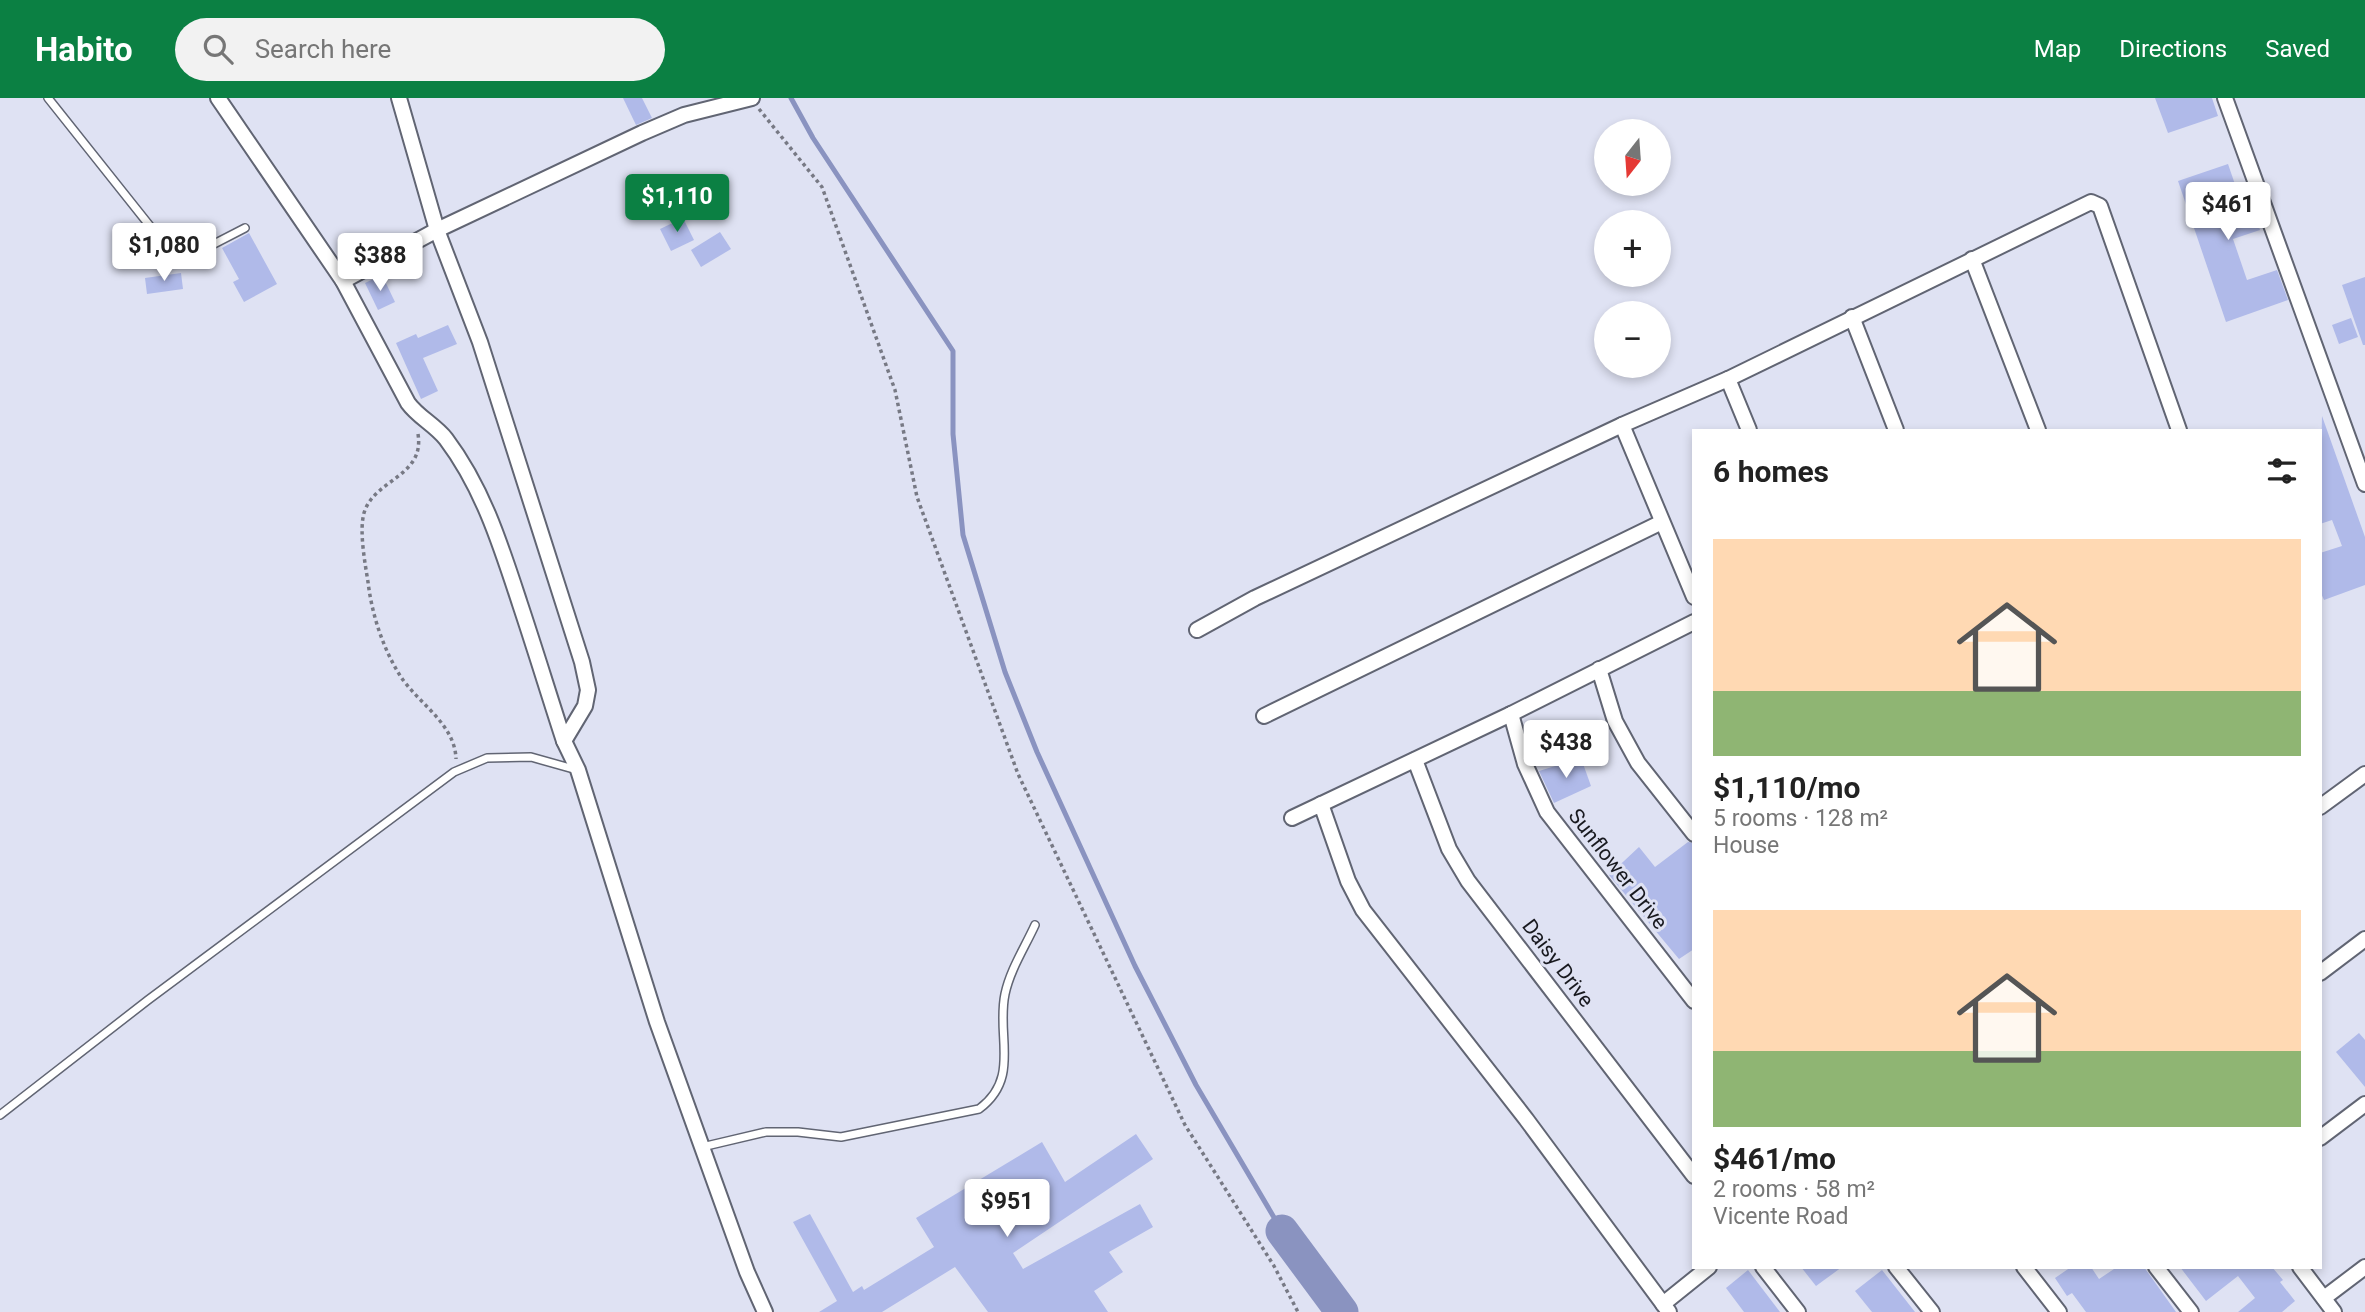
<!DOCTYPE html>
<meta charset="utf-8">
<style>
body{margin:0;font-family:Roboto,sans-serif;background:#f2f2f2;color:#222;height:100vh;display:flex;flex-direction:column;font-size:26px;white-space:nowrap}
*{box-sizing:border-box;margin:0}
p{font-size:23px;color:#767676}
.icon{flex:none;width:38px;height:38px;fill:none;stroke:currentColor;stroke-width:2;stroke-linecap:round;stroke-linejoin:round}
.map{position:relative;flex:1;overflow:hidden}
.panel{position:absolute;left:1692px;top:331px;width:630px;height:840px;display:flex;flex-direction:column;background:#fff;border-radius:0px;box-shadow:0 4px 10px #0003}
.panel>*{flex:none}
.needle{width:46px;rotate:197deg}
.controls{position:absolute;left:1594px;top:21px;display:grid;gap:14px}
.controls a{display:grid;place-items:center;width:77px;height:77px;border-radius:50%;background:#fff;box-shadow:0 4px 10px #0003;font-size:35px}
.price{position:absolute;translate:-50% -60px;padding:0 16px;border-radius:7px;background:#fff;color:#222;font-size:23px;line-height:46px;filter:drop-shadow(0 2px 4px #0008)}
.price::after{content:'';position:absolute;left:50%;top:42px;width:21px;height:16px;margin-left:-10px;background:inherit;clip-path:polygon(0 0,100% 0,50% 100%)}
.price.on{background:#0b8043;color:#fff}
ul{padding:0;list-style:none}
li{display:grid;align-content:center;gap:14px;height:371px;padding:0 21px}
li span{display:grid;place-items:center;height:217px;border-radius:0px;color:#555}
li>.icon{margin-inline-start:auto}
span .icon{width:126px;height:126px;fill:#fffc;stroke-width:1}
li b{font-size:30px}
h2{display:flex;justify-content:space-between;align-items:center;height:84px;padding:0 21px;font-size:30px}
header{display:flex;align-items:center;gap:42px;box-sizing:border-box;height:98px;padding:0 35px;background:#0b8043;color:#fff}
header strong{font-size:33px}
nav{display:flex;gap:38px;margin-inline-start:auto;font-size:24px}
.search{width:490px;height:63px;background:#f2f2f2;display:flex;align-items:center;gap:18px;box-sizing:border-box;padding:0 24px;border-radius:38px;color:#767676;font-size:26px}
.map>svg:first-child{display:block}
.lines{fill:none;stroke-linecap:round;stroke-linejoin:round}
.stream{stroke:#8a93c0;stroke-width:5}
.river{stroke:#8a93c0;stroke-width:33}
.building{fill:#b0bae9}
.lane-casing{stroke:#616573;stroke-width:10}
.street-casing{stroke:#616573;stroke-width:18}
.path{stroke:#777984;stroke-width:3.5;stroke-dasharray:3.5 3.5;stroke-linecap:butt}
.lane{stroke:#fff;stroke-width:7}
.street{stroke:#fff;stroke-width:14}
.labels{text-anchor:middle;stroke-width:6;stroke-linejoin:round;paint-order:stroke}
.street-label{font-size:21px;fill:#18191f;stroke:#dfe2f3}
</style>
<header>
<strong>Habito</strong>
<div class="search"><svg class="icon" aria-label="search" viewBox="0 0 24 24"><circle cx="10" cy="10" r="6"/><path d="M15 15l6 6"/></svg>Search here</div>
<nav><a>Map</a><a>Directions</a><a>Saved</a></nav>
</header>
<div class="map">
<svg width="2365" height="1214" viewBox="0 0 2365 1214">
<rect width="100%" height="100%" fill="#dfe2f3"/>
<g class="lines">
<!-- stream -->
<path class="stream" d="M791 0 813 40 953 253V336L963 437 1005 574 1037 654 1135 868 1196 987 1282 1133"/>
<!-- river -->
<path class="river" d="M1282 1133 1342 1214"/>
</g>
<!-- building -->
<g class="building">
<path d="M623 0H642L652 20 636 27Z"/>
<path d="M2155 0H2212L2218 18 2168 35Z"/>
<path d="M2228 66 2239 98 2248 95 2260 132 2233 141 2247 182 2277 172 2288 202 2226 224 2178 83Z"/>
<path d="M683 120 694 142 671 153 660 131Z"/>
<path d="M720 134 731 151 701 169 691 152Z"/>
<path d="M249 135 277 186 244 204 233 184 239 181 222 150Z"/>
<path d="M181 175 183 191 147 196 145 180Z"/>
<path d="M382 177 395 204 378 212 365 185Z"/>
<path d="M2365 179V247H2363L2342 187Z"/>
<path d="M2351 220 2358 239 2339 246 2332 227Z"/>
<path d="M448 227 457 246 423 260 438 293 421 301 396 245 416 236 418 240Z"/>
<path d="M2322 318 2365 439V487L2324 502 2320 493V455L2342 448 2332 422 2320 426Z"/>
<path d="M1581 660 1591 688 1554 705 1539 673Z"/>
<path d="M1688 744 1694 745V851L1679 861 1609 777 1639 749 1655 769Z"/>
<path d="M2359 935 2365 942V989L2336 954Z"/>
<path d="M1136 1036 1153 1061 1013 1155 1023 1171 1140 1106 1153 1129 1109 1154 1123 1174 1094 1193 1108 1214H988L955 1169 882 1214H819L837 1203 793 1124 810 1116 853 1194 862 1188 864 1192 934 1149 916 1120 1042 1044 1065 1084Z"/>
<path d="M1801 1169H1842L1816 1188Z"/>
<path d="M2071 1169H2091L2099 1181 2117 1169H2144L2176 1214H2086L2072 1195 2067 1198 2055 1180Z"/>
<path d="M2180 1169H2272L2283 1182 2280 1184 2295 1203 2282 1214H2238L2255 1200 2238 1178 2206 1203Z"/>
<path d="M1748 1172 1780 1214H1744L1726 1190Z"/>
<path d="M1882 1172 1915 1214H1872L1855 1193Z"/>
</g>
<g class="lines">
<!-- lane casing -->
<g class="lane-casing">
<g id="lane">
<path d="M48 0 173 157 181 163 245 130"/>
<path d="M0 1017 148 902 454 674 487 660 531 659 577 672"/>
<path d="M702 1049 766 1034H798L841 1039 979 1011C1021 980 996 938 1005 896 1010 872 1025 849 1035 827"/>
</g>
</g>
<!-- street casing -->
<g class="street-casing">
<g id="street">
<path d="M218 0 343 183 408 305C418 319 435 327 446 341 483 390 501 448 520 506 535 551 549 597 564 643L578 672 657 924 747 1174 765 1214"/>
<path d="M399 0 437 132 480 244 582 564 588 592 585 608 564 643"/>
<path d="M2225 0 2365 386"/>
<path d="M1972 161 2038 332"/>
<path d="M343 183 437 132 642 35 684 17 752 0"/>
<path d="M1852 219 1896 332"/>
<path d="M1728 281 1749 332"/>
<path d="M1622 327 1694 499"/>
<path d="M1197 532 1255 500 1622 327 1728 281 2091 104 2100 108 2179 332"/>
<path d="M1599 571 1615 623 1638 665 1694 736"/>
<path d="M1511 616 1525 666 1547 714 1694 903"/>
<path d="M1264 618 1662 424"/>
<path d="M1415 662 1449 751 1468 783 1694 1078"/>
<path d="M1321 706 1348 783 1363 812 1526 1021 1669 1214"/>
<path d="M2320 709 2365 676"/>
<path d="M1292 720 1511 616 1694 524"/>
<path d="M2320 875 2365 841"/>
<path d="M2320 1040 2365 1006"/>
<path d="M1763 1169 1798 1214"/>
<path d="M1896 1169 1932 1214"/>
<path d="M2024 1169 2059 1214"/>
<path d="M2156 1169 2191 1214"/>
<path d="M2300 1169 2334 1214"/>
<path d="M2324 1200 2365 1169"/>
<path d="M1663 1206 1709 1169"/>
</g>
</g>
<!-- path -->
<g class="path">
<path d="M759 11 822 89 895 292 917 399 1018 676 1185 1027 1274 1168 1298 1214"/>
<path d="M418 336C425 379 374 381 364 415 359 433 365 465 368 484 372 517 383 551 401 579 419 606 455 626 456 661"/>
</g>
<!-- lane -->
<use href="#lane" class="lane"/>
<!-- street -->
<use href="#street" class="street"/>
</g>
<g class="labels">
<!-- street labels -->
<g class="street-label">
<text transform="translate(1618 771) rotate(52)" y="7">Sunflower Drive</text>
<text transform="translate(1558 865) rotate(53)" y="7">Daisy Drive</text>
</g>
</g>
</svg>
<div class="controls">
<a><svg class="needle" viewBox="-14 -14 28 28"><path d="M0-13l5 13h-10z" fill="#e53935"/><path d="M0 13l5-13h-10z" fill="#767676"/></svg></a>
<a>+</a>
<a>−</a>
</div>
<b class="price on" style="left:677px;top:136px">$1,110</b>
<b class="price" style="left:2228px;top:144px">$461</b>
<b class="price" style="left:164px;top:185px">$1,080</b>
<b class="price" style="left:380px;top:195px">$388</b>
<b class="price" style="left:1566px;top:682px">$438</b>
<b class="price" style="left:1007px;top:1141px">$951</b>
<section class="panel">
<h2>6 homes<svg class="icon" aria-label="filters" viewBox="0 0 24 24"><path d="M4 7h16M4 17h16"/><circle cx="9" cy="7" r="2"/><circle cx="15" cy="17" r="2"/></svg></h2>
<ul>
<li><span style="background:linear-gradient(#ffd9b3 70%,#8fb573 0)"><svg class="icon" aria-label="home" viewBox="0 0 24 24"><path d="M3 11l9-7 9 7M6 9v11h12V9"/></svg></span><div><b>$1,110/mo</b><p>5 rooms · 128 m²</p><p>House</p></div></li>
<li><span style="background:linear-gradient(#ffd9b3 65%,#8fb573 0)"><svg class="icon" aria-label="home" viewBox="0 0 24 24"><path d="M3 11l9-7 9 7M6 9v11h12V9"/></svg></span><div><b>$461/mo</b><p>2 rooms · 58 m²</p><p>Vicente Road</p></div></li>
</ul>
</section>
</div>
